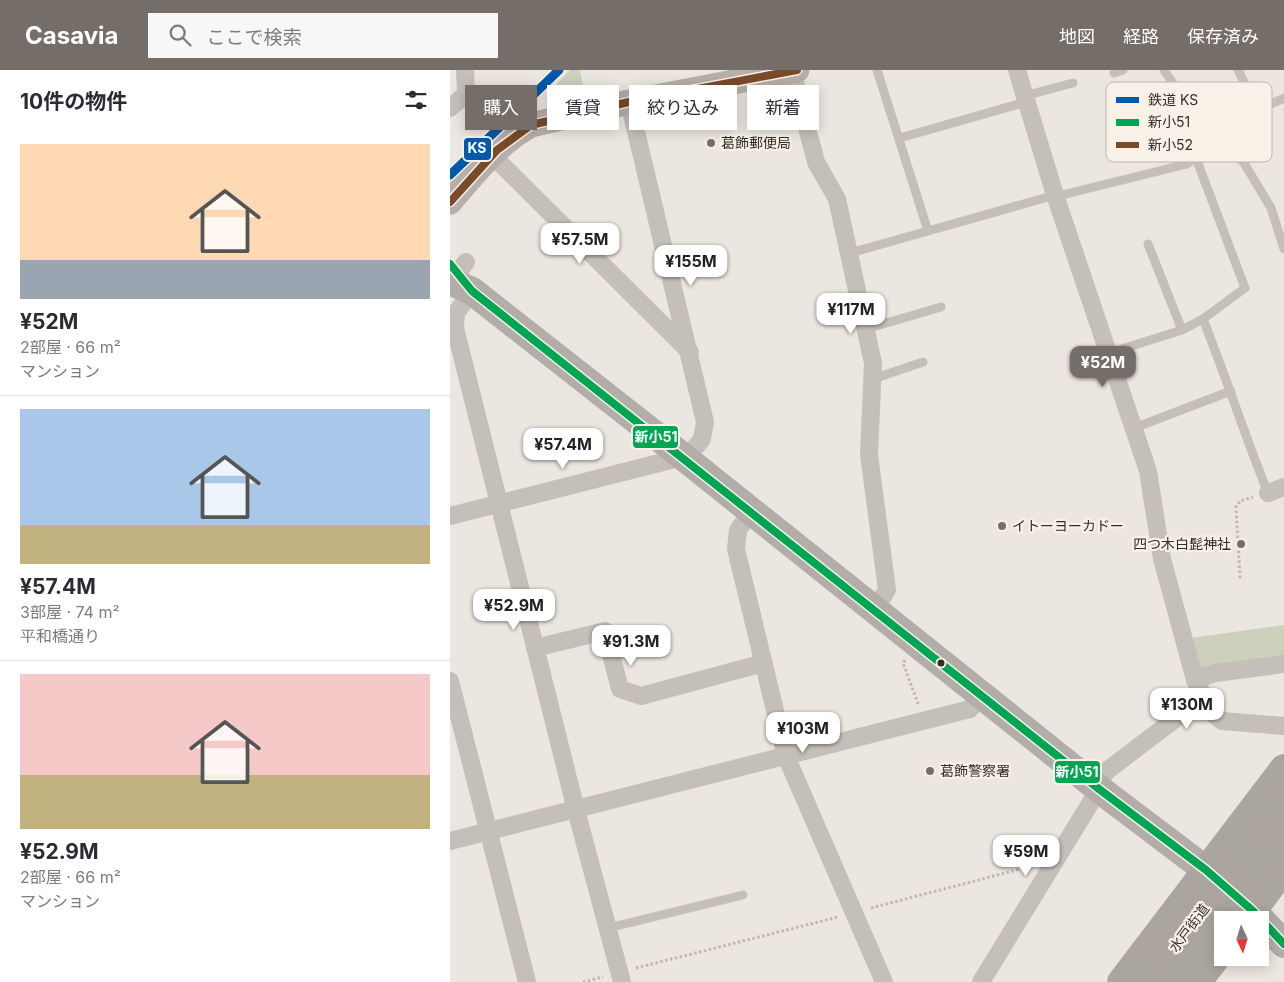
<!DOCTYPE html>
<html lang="ja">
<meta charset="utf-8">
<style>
body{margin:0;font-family:Inter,"Noto Sans JP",sans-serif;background:#f7f7f7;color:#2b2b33;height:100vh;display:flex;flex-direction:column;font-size:19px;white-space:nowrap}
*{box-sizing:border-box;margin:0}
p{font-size:16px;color:#7c7c81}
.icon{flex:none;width:28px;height:28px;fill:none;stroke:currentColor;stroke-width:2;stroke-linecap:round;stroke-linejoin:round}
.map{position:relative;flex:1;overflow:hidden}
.side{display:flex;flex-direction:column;background:#fff;width:450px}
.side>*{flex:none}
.banner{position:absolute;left:15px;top:15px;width:475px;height:45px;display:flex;gap:10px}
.needle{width:32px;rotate:176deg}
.buttons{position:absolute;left:764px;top:841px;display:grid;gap:10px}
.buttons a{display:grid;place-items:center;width:55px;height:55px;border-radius:0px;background:#fff;box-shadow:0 2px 12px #0003;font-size:25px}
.price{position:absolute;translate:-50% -42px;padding:0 11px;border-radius:10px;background:#fff;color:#222;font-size:16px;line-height:32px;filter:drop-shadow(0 1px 2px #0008)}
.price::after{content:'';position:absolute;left:50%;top:30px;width:15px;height:11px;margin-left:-8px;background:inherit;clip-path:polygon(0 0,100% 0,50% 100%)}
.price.current{background:#756d68;color:#fff}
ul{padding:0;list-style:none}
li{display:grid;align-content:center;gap:10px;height:265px;padding:0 20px}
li+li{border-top:1px solid #e1e1e2}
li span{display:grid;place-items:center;height:155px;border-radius:0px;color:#555}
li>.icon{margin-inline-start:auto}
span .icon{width:90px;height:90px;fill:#fffc;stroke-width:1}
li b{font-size:21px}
h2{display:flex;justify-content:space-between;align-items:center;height:60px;padding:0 20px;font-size:21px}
.pill{padding:0 18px;border-radius:0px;background:#fff;box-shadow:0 2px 12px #0003;font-size:18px;line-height:45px}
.pill.current{background:#756d68;color:#fff}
header{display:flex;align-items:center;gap:30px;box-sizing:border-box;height:70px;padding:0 25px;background:#756d68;color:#fff}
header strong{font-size:24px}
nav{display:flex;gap:28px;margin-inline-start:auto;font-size:18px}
.search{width:350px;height:45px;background:#f7f7f7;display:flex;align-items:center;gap:12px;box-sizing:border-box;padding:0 18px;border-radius:0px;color:#7c7c81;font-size:19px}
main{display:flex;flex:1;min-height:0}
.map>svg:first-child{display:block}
.green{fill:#cdd0bb}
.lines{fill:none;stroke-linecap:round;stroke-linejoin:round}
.path{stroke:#beb7b2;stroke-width:3;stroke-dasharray:2.5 2.5;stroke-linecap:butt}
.lane{stroke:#c5bfb9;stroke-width:9}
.street{stroke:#c5bfb9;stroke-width:18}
.secondary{stroke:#b6afaa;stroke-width:25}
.primary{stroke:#b3ada9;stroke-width:28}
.highway{stroke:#aba59f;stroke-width:28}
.bus-1-casing{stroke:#f8f1e8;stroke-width:11}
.bus-2-casing{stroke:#f8f1e8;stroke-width:11}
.bus-1{stroke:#00a651;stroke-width:8}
.bus-2{stroke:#7a4b2a;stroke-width:8}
.rail-1-casing{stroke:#f8f1e8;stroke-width:12}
.rail-1{stroke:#005aaa;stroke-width:9}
.poi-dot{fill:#756d68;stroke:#f8f1e8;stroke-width:2}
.bus-dot{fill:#352c28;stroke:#f8f1e8;stroke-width:2}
.labels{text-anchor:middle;stroke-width:4.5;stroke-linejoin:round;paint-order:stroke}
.poi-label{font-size:14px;fill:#352c28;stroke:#f8f1e8;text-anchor:start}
.street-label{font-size:14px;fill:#352c28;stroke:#f8f1e8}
.key{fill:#f8f1e8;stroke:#beb6ae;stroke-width:1}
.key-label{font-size:14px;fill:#352c28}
.line-badge{stroke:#f8f1e8;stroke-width:2}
.badge-label{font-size:14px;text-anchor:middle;font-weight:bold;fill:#fff}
</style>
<header>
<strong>Casavia</strong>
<div class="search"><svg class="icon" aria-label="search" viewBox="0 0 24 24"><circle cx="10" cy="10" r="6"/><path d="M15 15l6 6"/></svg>ここで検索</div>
<nav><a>地図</a><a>経路</a><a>保存済み</a></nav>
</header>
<main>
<section class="side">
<h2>10件の物件<svg class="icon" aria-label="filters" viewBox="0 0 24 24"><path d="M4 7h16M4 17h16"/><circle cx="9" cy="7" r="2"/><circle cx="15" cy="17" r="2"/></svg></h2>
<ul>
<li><span style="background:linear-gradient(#ffd9b3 75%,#9aa5b1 0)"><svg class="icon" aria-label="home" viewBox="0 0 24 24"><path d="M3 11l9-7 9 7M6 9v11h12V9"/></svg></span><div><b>¥52M</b><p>2部屋 · 66 m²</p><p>マンション</p></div></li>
<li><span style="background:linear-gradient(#a9c7e8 75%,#c2b280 0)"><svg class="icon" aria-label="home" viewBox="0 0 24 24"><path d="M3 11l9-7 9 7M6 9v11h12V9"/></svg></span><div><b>¥57.4M</b><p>3部屋 · 74 m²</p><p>平和橋通り</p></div></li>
<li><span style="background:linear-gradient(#f6c9c9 65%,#c2b280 0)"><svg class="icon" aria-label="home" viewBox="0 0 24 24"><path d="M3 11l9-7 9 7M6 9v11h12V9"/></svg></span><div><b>¥52.9M</b><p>2部屋 · 66 m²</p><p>マンション</p></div></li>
</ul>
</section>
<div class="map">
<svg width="834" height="912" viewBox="0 0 834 912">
<rect width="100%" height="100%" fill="#ece6e0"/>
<!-- green -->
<g class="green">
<path d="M120 0H130L134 21 108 26 105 16Z"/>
<path d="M834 555V589L748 601 740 568Z"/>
</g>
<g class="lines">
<!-- path -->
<g class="path">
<path d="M790 508 786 437 790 431 803 427"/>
<path d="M455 590 453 593 469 636"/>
<path d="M421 838 582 796"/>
<path d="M186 898 388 847"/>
<path d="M133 912 153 907"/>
</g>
<!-- lane -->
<g class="lane">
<path d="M714 0 738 36 794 93 821 138 834 179"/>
<path d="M788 0 808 40"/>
<path d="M664 3 673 0"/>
<path d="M574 26 623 13"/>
<path d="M800 46 814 79"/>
<path d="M450 68 576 32"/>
<path d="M478 161 605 125H612L737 94C749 86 756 72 768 63 785 50 814 37 834 28"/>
<path d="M698 174 732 260"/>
<path d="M400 183 478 161 427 0"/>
<path d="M753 249C776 307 795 366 818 423"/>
<path d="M416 259 491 237"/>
<path d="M659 283 732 260 753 249 795 218 746 88"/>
<path d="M423 309 473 292"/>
<path d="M684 358 781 321"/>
<path d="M158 858 293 825"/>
</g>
<!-- street -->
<g class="street">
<path d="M567 0 605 125 698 401 712 489 745 610 754 627"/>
<path d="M342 1 366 92 387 129 423 293 419 385 437 520 424 541"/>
<path d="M179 32 255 352 252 369 236 389"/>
<path d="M0 38 16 24 15 0"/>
<path d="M42 85 240 282"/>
<path d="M0 213 16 192"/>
<path d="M22 221 6 243 5 258 126 740 172 912"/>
<path d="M818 423 834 417"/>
<path d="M301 442 288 460 286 479 336 686 434 912"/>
<path d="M0 446 233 387"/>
<path d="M85 578 155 561 170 619 191 626 314 593"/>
<path d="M745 610 765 603 834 594"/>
<path d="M0 611 77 912"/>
<path d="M645 715 658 700 754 627 762 643 772 651 834 656"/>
<path d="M0 771 520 639 532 626"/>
<path d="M531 912 649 719"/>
</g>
<!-- secondary -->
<path class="secondary" d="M0 132C24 104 48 73 81 55L179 32 347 0"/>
<!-- primary -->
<path class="primary" d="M0 211 22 221 236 389 649 719 756 800 803 841 834 874"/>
<!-- highway -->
<g class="highway">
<path d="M796 850 834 799"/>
<path d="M671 912 834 698"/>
<path d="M697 912 834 731"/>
<path d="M724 912 834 766"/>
<path d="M748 912 772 880"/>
</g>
<!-- bus-1 casing -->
<g class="bus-1-casing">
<path id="bus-1" d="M0 194 22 221 649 719 756 800 803 841 834 874"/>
</g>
<!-- bus-2 casing -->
<g class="bus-2-casing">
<path id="bus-2" d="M0 132 47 80 81 55 179 32 347 0"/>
</g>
<!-- bus-1 -->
<use href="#bus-1" class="bus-1"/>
<!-- bus-2 -->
<use href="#bus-2" class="bus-2"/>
<!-- rail-1 casing -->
<g class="rail-1-casing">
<path id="rail-1" d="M0 105 109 0"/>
</g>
<!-- rail-1 -->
<use href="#rail-1" class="rail-1"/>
</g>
<!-- markers -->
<g class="poi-dot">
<circle cx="261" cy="73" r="5"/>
<circle cx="552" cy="456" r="5"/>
<circle cx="791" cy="474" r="5"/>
<circle cx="480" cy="701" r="5"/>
</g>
<circle class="bus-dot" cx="491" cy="593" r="4.5"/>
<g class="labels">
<!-- poi labels -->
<g class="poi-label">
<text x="271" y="78">葛飾郵便局</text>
<text x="562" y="461">イトーヨーカドー</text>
<text x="781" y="479" text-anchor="end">四つ木白髭神社</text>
<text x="490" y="706">葛飾警察署</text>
</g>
<!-- street labels -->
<g class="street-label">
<text transform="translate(739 858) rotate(-53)" y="5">水戸街道</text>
</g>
</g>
<!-- legend -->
<rect x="656" y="12" width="166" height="80" rx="8" class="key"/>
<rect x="666" y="27" width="23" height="6" fill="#005aaa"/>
<rect x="666" y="49" width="23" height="7" fill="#00a651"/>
<rect x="666" y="72" width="23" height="6" fill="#7a4b2a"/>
<g class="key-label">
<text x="698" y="35">鉄道 KS</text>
<text x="698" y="57">新小51</text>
<text x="698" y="80">新小52</text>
</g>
<g class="line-badge">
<rect x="13" y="67" width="29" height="24" rx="5" fill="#005aaa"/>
<rect x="182" y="355" width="47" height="24" rx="5" fill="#00a651"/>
<rect x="604" y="690" width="47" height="24" rx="5" fill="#00a651"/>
</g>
<g class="badge-label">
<text x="27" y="83">KS</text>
<text x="206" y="372">新小51</text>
<text x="627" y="707">新小51</text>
</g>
</svg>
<div class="buttons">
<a><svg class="needle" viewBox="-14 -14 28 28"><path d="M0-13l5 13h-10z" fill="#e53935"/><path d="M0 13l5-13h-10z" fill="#7c7c81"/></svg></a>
</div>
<b class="price" style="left:130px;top:195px">¥57.5M</b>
<b class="price" style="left:241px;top:217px">¥155M</b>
<b class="price" style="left:401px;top:265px">¥117M</b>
<b class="price current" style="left:653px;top:318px">¥52M</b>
<b class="price" style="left:113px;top:400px">¥57.4M</b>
<b class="price" style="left:64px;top:561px">¥52.9M</b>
<b class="price" style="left:181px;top:597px">¥91.3M</b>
<b class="price" style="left:737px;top:660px">¥130M</b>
<b class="price" style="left:353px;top:684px">¥103M</b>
<b class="price" style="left:576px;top:807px">¥59M</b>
<div class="banner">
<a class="pill current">購入</a>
<a class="pill">賃貸</a>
<a class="pill">絞り込み</a>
<a class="pill">新着</a>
</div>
</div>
</main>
